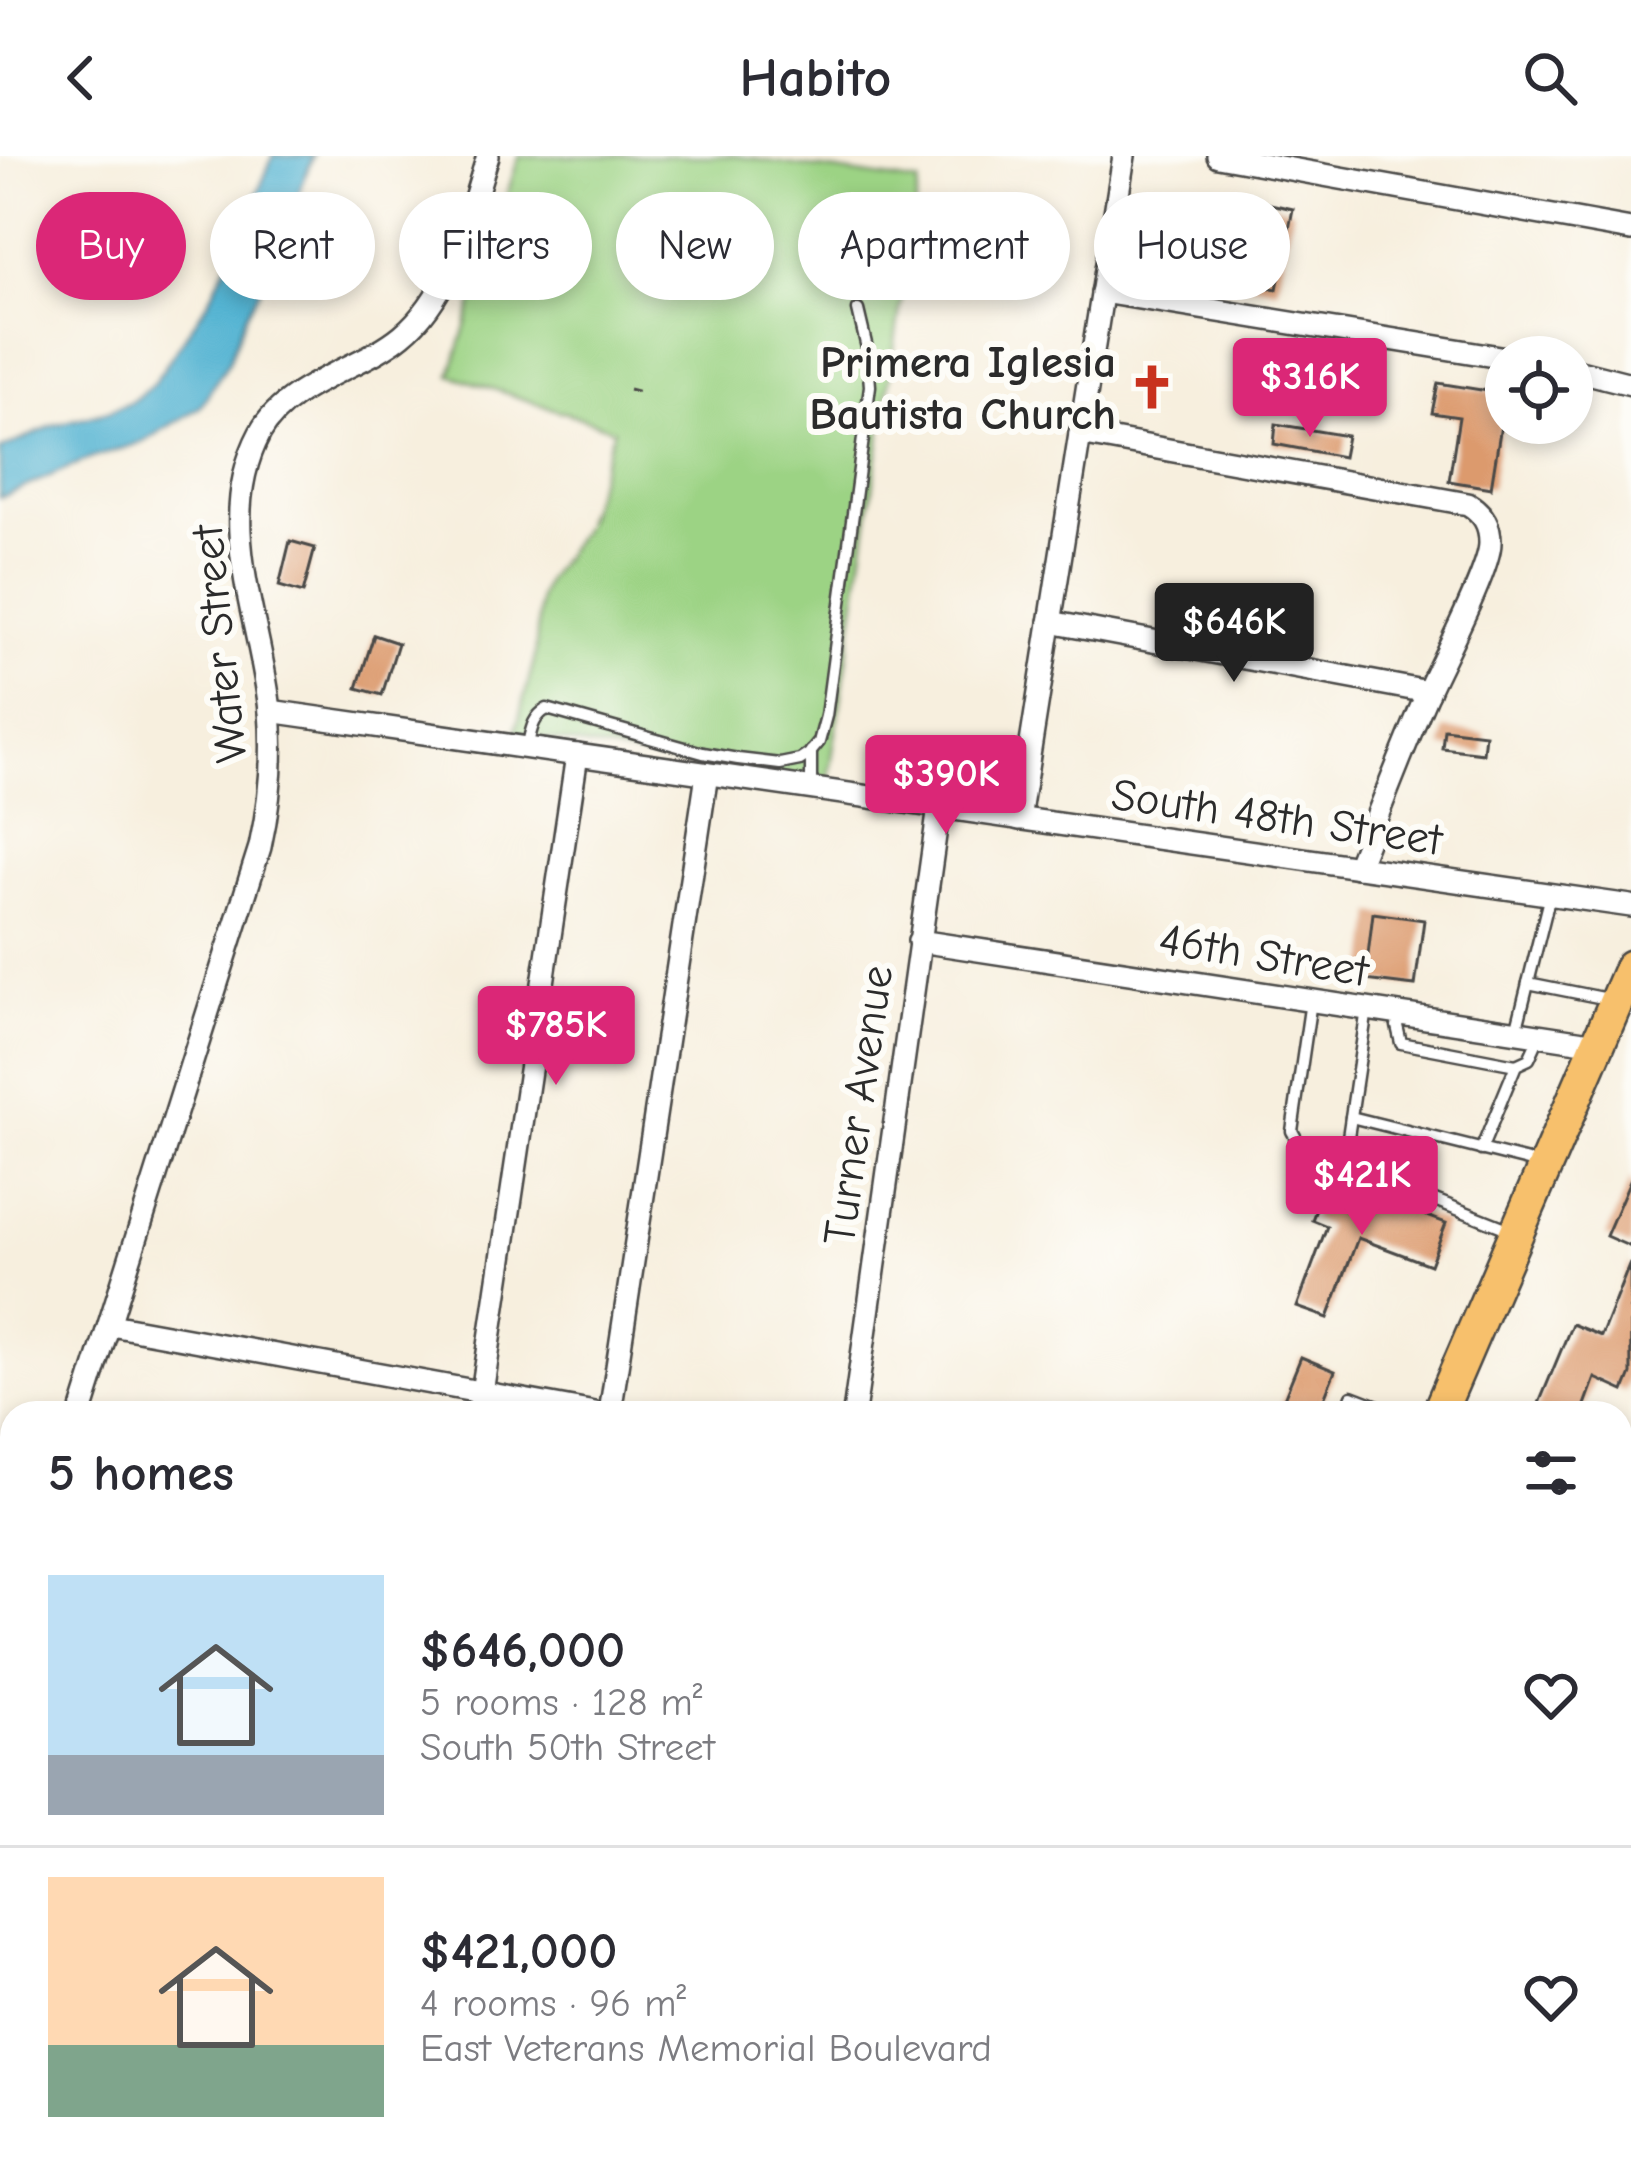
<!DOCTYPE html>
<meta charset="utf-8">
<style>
body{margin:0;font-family:"Comic Neue",sans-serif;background:#f2f2f3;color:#2b2b33;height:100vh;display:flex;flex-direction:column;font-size:45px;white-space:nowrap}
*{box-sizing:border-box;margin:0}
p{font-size:39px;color:#7c7c81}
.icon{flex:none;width:66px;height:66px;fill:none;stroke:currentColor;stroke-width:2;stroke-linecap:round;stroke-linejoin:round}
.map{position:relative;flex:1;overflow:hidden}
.sheet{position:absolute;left:0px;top:1245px;width:1632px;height:771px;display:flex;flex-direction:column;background:#fff;border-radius:36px 36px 0 0;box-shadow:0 6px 18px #0003}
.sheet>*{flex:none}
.guide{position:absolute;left:36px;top:36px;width:1560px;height:108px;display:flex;gap:24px}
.tools{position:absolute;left:1485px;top:180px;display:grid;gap:24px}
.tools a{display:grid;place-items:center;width:108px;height:108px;border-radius:50%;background:#fff;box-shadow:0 6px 18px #0003;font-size:60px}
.price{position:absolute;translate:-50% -102px;padding:0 27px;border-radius:12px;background:#db2777;color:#fff;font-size:39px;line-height:78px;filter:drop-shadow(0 3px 6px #0008)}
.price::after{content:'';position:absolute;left:50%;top:72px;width:36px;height:27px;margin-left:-18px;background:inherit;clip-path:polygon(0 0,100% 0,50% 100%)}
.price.on{background:#222;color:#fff}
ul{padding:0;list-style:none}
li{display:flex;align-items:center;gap:36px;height:300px;padding:0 48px}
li+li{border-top:3px solid #e1e1e2}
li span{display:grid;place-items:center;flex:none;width:336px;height:240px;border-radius:0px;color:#555}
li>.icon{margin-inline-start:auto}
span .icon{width:144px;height:144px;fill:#fffc;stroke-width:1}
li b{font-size:51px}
h2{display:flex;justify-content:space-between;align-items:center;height:144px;padding:0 48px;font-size:51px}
.pill{padding:0 42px;border-radius:54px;background:#fff;box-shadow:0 6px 18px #0003;font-size:42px;line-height:108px}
.pill.on{background:#db2777;color:#fff}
header{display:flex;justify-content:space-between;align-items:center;height:156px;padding:0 48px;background:#fff;font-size:54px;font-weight:700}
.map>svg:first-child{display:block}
.green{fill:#9cd384;stroke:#647f58;stroke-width:3}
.water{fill:#53b3d2;stroke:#3f6f7e;stroke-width:3}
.building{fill:#dc9a6d}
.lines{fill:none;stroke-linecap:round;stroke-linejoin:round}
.service-casing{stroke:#4a4846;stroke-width:15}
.minor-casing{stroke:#4a4846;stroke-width:26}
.secondary-casing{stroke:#4a4846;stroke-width:34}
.primary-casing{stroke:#4a4846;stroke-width:38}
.path{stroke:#4a4846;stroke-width:3;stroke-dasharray:9 9;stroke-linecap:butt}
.service{stroke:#fff;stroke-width:10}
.minor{stroke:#fff;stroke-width:21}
.secondary{stroke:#fce6c4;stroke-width:30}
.primary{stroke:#f7c06c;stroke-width:33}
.labels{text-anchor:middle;stroke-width:12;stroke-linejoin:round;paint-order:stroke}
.poi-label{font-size:45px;font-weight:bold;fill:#2b2b2b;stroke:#fdfcf7;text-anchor:end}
.street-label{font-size:45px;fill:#2b2b2b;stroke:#fdfcf7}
</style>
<header><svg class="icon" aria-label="back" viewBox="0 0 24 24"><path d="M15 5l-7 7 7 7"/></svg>Habito<svg class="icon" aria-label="search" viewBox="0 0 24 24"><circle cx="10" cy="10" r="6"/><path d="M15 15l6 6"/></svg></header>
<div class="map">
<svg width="1631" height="2014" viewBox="0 0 1631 2014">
<rect width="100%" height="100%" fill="#fdfcf7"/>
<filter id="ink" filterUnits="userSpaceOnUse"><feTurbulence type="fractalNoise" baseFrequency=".00833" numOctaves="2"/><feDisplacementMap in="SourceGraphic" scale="24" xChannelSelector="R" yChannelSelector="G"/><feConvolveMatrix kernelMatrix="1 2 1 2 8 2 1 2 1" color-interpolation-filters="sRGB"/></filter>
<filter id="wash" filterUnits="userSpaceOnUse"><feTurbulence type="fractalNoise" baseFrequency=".004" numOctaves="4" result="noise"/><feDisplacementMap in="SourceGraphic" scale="48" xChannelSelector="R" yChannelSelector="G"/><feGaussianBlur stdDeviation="2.7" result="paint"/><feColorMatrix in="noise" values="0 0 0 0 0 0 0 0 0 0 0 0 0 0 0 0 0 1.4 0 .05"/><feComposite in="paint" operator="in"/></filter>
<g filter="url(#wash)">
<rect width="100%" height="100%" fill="#f7efde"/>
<!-- green -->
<path class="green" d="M519 0H734L919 27 827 635 515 577 535 501 540 441 546 425 583 371 614 273 451 219Z"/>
<!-- water -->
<path class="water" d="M273 0H313L269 116 246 159 229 205 200 251 143 286 86 304 0 342V294L54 269 109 255 133 245 153 228 208 146 239 83Z"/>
<g id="blocks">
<!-- building -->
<g class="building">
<path d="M1261 46 1293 53 1277 133 1245 127Z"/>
<path d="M1158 88 1204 97 1200 120 1154 112Z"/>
<path d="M1438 227 1506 238V270L1501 269 1491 332 1449 325 1459 261 1432 257Z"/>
<path d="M1276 268 1347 280 1343 301 1274 288Z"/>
<path d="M290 385 315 392 303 437 279 430Z"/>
<path d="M374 479 398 487 382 539 357 532Z"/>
<path d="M1444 573 1485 578 1483 597 1442 592Z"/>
<path d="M1373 757 1424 764 1415 830 1365 824Z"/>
<path d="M1328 1022 1446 1067 1430 1109 1358 1082 1328 1162 1297 1151 1327 1070 1312 1064Z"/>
<path d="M1631 1022V1091L1606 1080Z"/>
<path d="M1630 1107 1631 1218 1624 1235 1595 1222 1582 1257H1535L1572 1168 1601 1180Z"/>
<path d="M1301 1201 1335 1215 1318 1257H1278Z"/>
</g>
</g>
</g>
<g filter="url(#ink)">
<use href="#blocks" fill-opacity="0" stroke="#4a4846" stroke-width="3"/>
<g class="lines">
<!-- service casing -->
<g class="service-casing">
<g id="service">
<path d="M527 592C531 576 532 561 547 553L703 597 738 603 780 608 800 604 809 598 819 586 826 560 870 230 867 192 858 154"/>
<path d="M811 633V595"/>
<path d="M1528 827 1613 844"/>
<path d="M1311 845 1292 975 1301 991 1513 1075"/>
<path d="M1400 858 1397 870 1401 887 1516 909"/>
<path d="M1516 875 1550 739"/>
<path d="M1351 961 1540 1008"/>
<path d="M1481 994 1516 909 1529 903 1540 879"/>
<path d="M1344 1008 1367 853"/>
<path d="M1346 1257 1352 1240 1396 1257"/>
<path d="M1309 2014 1311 2004"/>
</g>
</g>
<!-- minor casing -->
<g class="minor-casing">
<g id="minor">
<path d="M1218 0 1631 74"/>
<path d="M1102 136 1506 202"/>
<path d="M1572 213 1631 228"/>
<path d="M1080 278 1468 348C1483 357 1490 369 1490 386 1491 411 1443 502 1430 531 1404 590 1381 651 1357 711"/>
<path d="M1050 466 1428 536"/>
<path d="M270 555 1631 750"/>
<path d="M1019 663 1124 0"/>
<path d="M919 785 1597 888"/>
<path d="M111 1169 595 1257"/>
<path d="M81 1257 260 691C270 646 274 602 270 555 261 464 213 365 260 277 287 227 361 213 402 179 454 136 468 61 488 0"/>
<path d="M479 1257 577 599"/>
<path d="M610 1257 707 618"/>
<path d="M854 1257 939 651"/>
<path d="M0 1501 12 1463"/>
<path d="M0 1791 12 1793"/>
<path d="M1228 2004 1285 2014"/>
<path d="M98 2014 100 2004"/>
<path d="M536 2014 538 2004"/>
<path d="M739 2014 740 2004"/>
<path d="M880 2014 884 2004"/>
</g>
</g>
<!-- secondary casing -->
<g class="secondary-casing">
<g id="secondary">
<path d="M0 1950 12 1955"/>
<path d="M120 2004 142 2014"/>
</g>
</g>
<!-- primary casing -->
<g class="primary-casing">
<g id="primary">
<path d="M1439 1257 1631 811"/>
<path d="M1123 2014 1127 2004"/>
</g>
</g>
<!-- path -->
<g class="path">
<path d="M629 233 641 236"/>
<path d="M828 268 851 273"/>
</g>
<!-- service -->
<use href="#service" class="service"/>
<!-- minor -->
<use href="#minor" class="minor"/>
<!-- secondary -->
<use href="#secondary" class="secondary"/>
<!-- primary -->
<use href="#primary" class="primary"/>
</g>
</g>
<!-- icons -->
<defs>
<g id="church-bare" transform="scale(3.6)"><path d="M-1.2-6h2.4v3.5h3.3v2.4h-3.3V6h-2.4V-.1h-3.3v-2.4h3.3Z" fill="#c8321e" stroke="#fdfcf7" stroke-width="2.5" paint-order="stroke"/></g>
</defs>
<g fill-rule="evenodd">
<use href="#church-bare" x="1152" y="231"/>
</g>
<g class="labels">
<!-- poi labels -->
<g class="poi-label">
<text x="1116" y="221">Primera Iglesia<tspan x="1116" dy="52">Bautista Church</tspan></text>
</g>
<!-- street labels -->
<g class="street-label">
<text transform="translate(218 488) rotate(-96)" y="16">Water Street</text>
<text transform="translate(1277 660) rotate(8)" y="16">South 48th Street</text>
<text transform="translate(1264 798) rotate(9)" y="16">46th Street</text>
<text transform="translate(857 949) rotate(-82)" y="16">Turner Avenue</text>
</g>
</g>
</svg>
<div class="tools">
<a><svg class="icon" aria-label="locate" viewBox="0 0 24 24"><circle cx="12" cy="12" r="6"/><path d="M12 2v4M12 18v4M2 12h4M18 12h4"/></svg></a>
</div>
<b class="price" style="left:1310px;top:284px">$316K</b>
<b class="price on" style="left:1234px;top:529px">$646K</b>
<b class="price" style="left:946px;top:681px">$390K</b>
<b class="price" style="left:556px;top:932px">$785K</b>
<b class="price" style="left:1362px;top:1082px">$421K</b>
<div class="guide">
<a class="pill on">Buy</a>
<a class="pill">Rent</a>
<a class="pill">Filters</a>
<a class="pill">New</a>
<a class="pill">Apartment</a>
<a class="pill">House</a>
</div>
<section class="sheet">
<h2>5 homes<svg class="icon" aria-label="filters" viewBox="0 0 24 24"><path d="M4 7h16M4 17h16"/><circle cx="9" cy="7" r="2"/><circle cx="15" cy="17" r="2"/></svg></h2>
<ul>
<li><span style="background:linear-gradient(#bfe0f5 75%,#9aa5b1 0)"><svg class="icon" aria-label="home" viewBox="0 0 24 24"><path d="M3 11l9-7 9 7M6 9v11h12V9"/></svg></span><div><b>$646,000</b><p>5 rooms · 128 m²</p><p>South 50th Street</p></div><svg class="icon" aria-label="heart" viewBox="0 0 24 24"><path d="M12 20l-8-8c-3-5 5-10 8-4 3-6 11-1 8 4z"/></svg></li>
<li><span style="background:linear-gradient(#ffd9b3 70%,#7fa58c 0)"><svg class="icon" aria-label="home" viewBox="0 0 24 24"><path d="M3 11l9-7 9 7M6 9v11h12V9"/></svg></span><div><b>$421,000</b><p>4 rooms · 96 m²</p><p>East Veterans Memorial Boulevard</p></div><svg class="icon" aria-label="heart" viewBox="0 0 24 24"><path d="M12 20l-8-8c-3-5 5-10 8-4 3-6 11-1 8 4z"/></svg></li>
</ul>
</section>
</div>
